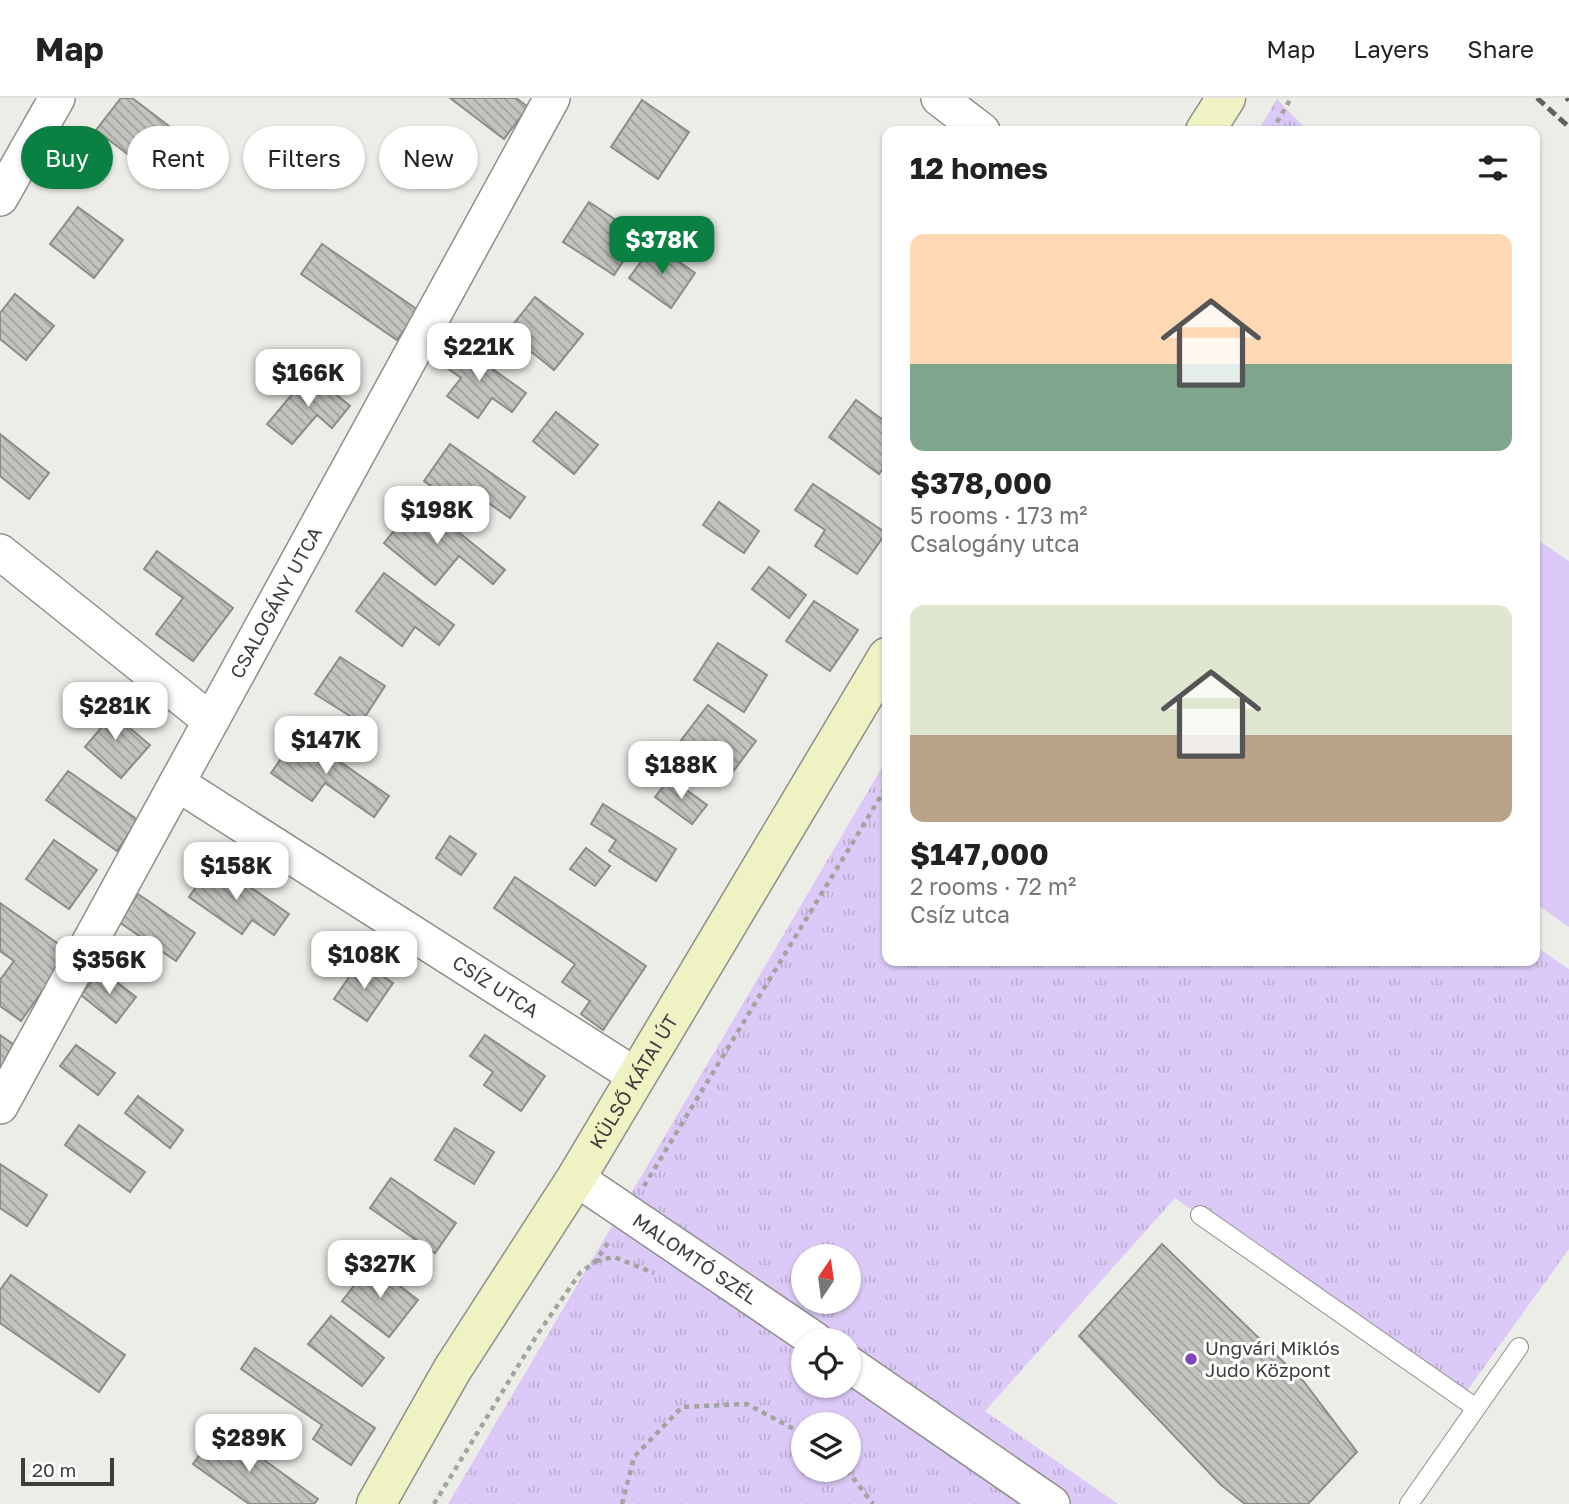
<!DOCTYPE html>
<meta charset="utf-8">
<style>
body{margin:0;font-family:"Golos Text",sans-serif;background:#f6f6f6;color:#222;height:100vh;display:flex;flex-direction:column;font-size:26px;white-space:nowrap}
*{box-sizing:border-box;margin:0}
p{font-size:23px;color:#767676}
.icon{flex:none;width:38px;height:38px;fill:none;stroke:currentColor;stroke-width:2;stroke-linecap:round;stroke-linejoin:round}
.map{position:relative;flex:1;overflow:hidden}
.panel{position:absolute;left:882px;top:28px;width:658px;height:840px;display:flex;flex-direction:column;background:#fff;border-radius:14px;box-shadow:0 2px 5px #0004}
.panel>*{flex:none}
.top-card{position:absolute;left:21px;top:28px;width:665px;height:63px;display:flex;gap:14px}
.needle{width:46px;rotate:13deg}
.buttons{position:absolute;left:791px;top:1146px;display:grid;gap:14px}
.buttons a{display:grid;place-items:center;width:70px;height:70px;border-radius:50%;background:#fff;box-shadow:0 2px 5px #0004;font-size:35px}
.scale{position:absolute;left:21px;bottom:18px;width:93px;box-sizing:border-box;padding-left:7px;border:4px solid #3d3d3b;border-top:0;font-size:19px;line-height:24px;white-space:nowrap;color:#3d3d3b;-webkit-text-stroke:5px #fff;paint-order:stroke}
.price{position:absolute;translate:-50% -60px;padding:0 16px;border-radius:14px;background:#fff;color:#222;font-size:23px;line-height:46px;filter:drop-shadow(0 2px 4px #0008)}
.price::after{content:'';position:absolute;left:50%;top:42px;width:21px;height:16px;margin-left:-10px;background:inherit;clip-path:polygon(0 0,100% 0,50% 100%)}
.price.selected{background:#0b8043;color:#fff}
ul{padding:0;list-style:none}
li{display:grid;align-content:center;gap:14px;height:371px;padding:0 28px}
li span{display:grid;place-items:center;height:217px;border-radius:14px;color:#555}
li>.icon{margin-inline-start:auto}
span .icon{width:126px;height:126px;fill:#fffc;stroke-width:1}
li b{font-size:30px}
h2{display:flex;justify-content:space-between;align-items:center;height:84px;padding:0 28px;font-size:30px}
.pill{padding:0 24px;border-radius:32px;background:#fff;box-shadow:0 2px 5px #0004;font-size:24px;line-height:63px}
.pill.selected{background:#0b8043;color:#fff}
header{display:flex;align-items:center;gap:42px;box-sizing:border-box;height:98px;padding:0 35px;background:#fff;border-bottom:2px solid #e0e0e0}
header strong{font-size:33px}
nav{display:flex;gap:38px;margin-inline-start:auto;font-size:24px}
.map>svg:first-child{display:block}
.grass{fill:url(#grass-tufts);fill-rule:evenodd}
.garden{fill:#dbcaf7}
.building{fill:url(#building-back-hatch);stroke:#8c8d88;stroke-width:2}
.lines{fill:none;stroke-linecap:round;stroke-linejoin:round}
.lane-casing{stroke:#8e8f8a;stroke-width:20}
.street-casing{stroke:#8e8f8a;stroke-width:38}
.secondary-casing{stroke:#8e8f8a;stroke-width:41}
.path{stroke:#a3a39f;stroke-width:4.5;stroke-dasharray:5 5;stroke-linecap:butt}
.lane{stroke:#fff;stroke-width:18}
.street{stroke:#fff;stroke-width:35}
.secondary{stroke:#eff3c4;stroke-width:38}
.rail{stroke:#61615f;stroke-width:5;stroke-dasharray:10 5;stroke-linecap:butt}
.poi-dot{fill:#7e45bc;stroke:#fff;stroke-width:2.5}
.labels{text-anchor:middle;stroke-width:6;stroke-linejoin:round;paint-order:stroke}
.street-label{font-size:19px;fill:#3d3d3b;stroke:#fff}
.poi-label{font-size:19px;fill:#3d3d3b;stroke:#fff;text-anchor:start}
</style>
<header>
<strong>Map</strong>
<nav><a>Map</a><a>Layers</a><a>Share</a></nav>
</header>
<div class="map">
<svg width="1569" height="1406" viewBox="0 0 1569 1406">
<defs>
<pattern id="grass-tufts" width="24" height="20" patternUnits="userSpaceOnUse" patternTransform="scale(1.75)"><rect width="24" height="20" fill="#dbcaf7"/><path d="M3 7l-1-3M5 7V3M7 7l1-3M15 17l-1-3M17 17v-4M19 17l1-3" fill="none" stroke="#bdaed5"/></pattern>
<pattern id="building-back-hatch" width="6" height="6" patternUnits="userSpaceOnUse" patternTransform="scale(1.75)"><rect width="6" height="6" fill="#c4c4bf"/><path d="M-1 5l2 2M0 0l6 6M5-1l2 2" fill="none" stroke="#a0a09c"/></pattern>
</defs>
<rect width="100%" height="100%" fill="#edede8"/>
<!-- grass -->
<g class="grass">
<path d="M1277 1 1308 33H1258Z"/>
<path d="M887 661V863H1535V848L1569 871V1151L1461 1301 1175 1100 985 1313 1118 1406H448ZM803 1158H849V1204H803ZM803 1242H849V1288H803ZM803 1326H849V1372H803Z"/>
</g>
<!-- garden -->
<path class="garden" d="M1535 440 1569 463V829L1535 805Z"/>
<!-- building -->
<g class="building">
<path d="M121 0H132L194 47 178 69 150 48 138 64 96 32Z"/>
<path d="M450 0H516L528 9 504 41Z"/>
<path d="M642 2 689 34 658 81 611 49Z"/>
<path d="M589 104 640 138 614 177 563 144Z"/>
<path d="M78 109 123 142 94 180 50 146Z"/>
<path d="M322 146 418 212 397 242 301 176Z"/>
<path d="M654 146 695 175 671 210 629 180Z"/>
<path d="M15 196 54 228 26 262 0 241V215Z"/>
<path d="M535 199 583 236 554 272 507 234Z"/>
<path d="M455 244 526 295 512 314 492 300 478 320 447 298 461 280 440 265Z"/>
<path d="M310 275 350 308 332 330 317 317 292 346 267 326Z"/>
<path d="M856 302 887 325V365L879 376 829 339Z"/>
<path d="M556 314 598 347 574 376 533 343Z"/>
<path d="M0 336 49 375 29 401 0 378Z"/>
<path d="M450 346 525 399 510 420 474 395 463 410 424 383Z"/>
<path d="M813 386 886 435 857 476 815 448 825 432 795 412Z"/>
<path d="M419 402 505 472 493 486 459 458 435 487 384 445Z"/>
<path d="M719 404 759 433 744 455 703 427Z"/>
<path d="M157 453 233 510 193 563 156 536 183 500 144 471Z"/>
<path d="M769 469 806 497 789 520 752 491Z"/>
<path d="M384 475 454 527 439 547 415 529 402 548 356 513Z"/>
<path d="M814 503 858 532 830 573 786 543Z"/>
<path d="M718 545 767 577 744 614 694 582Z"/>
<path d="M340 559 385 588 361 625 315 596Z"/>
<path d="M100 605 150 647 121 680 85 649 101 630 88 619Z"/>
<path d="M708 607 756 643 732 675 718 665 711 675 676 649Z"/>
<path d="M299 635 389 698 374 719 325 685 312 703 271 675Z"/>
<path d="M68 673 138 722 117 753 46 702Z"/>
<path d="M670 680 707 707 692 726 655 699Z"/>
<path d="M603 706 676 751 656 783 609 753 616 742 591 726Z"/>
<path d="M450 738 476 756 461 777 436 760Z"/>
<path d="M54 742 97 772 69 811 26 781Z"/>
<path d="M586 750 610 768 595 788 570 771Z"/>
<path d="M214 764 289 816 274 837 252 822 242 836 189 799Z"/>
<path d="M515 779 646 868 603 932 581 916 590 903 562 884 575 866 494 810Z"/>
<path d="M138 796 195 835 176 863 119 824Z"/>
<path d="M0 805 70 854 21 923 0 908V882L14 863 0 853Z"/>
<path d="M360 863 393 885 367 923 334 901Z"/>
<path d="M101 872 136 899 116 925 81 897Z"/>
<path d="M0 937 16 948 0 971Z"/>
<path d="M485 937 545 978 521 1013 484 987 493 974 470 958Z"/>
<path d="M76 947 115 975 98 997 60 968Z"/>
<path d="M138 998 183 1032 170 1050 125 1015Z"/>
<path d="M79 1027 145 1074 130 1094 65 1047Z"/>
<path d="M455 1030 494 1054 474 1086 435 1062Z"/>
<path d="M0 1066 47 1097 27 1128 0 1110Z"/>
<path d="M391 1080 456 1125 435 1155 370 1110Z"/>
<path d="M1162 1146 1304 1284 1357 1354 1308 1406H1245L1221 1387 1079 1238Z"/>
<path d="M371 1166 418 1202 389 1239 342 1203Z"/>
<path d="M11 1177 125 1257 99 1294 0 1225V1192Z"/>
<path d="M331 1218 384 1260 362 1288 308 1246Z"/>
<path d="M255 1250 375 1330 351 1367 313 1341 322 1327 241 1271Z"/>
<path d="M220 1330 318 1401 314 1406H249L193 1366Z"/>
</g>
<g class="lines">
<!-- lane casing -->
<g class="lane-casing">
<g id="lane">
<path d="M1200 1117 1476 1310"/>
<path d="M1409 1406 1519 1249"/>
</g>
</g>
<!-- street casing -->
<g class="street-casing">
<g id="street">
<path d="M939 0 982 33"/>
<path d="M0 100 57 0"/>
<path d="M0 454 211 623"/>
<path id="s1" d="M177 685 636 978"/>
<path id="s2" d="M0 1008 552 0"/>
<path id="s3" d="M576 1080 815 1242"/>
<path d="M849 1266 1052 1406"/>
</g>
</g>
<!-- secondary casing -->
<g class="secondary-casing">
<g id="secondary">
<path d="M1205 33 1226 0"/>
<path id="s4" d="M376 1406 452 1272 576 1080 887 559"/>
</g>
</g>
<!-- path -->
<g class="path">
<path d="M1272 33 1291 0"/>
<path d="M644 1088 887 688"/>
<path d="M596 1163 614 1159 654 1175"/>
<path d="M847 1372 873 1406"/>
<path d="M434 1406 537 1237 580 1175 596 1163 609 1143"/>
<path d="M622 1406 634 1359 682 1309 747 1306 803 1336"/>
</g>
<!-- lane -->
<use href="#lane" class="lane"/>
<!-- street -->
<use href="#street" class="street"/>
<!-- secondary -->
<use href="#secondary" class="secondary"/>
<!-- rail -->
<g class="rail">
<path d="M1537 0 1569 29"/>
<path d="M1566 0 1569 2"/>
</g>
</g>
<!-- markers -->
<circle class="poi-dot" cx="1191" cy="1261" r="7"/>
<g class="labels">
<!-- street labels -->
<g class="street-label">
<text dy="7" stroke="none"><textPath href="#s2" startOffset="574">CSALOGÁNY UTCA</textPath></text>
<text dy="7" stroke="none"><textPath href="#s1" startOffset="378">CSÍZ UTCA</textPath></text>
<text dy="7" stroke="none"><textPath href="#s4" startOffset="495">KÜLSŐ KÁTAI ÚT</textPath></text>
<text dy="7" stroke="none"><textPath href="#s3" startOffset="144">MALOMTÓ SZÉL</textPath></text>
</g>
<!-- poi labels -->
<g class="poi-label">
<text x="1205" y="1257">Ungvári Miklós<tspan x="1205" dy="22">Judo Központ</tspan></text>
</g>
</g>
</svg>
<div class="buttons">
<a><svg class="needle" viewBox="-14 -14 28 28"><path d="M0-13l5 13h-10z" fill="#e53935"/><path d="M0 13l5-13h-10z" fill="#767676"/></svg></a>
<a><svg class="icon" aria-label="locate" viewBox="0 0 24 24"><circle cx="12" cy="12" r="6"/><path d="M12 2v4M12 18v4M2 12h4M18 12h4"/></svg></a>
<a><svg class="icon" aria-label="layers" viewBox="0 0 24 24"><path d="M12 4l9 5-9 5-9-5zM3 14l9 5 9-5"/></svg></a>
</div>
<div class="scale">20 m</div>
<b class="price selected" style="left:662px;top:178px">$378K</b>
<b class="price" style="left:479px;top:285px">$221K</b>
<b class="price" style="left:308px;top:311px">$166K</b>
<b class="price" style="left:437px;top:448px">$198K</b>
<b class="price" style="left:115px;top:644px">$281K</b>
<b class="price" style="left:326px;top:678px">$147K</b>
<b class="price" style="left:681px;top:703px">$188K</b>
<b class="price" style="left:236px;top:804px">$158K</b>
<b class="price" style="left:364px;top:893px">$108K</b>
<b class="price" style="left:109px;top:898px">$356K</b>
<b class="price" style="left:380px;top:1202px">$327K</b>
<b class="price" style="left:249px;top:1376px">$289K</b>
<div class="top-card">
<a class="pill selected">Buy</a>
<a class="pill">Rent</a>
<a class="pill">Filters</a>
<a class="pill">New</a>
</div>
<section class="panel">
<h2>12 homes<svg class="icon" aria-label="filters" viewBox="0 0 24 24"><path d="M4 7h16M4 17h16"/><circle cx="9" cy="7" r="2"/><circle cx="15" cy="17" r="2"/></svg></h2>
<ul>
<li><span style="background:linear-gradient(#ffd9b3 60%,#7fa58c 0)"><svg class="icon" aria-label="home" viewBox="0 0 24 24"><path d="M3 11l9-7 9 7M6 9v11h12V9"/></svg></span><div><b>$378,000</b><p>5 rooms · 173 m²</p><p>Csalogány utca</p></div></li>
<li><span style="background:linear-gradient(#dfe7d0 60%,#b9a48a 0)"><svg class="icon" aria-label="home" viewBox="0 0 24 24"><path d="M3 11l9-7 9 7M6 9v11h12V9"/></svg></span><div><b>$147,000</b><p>2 rooms · 72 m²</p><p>Csíz utca</p></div></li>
</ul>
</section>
</div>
